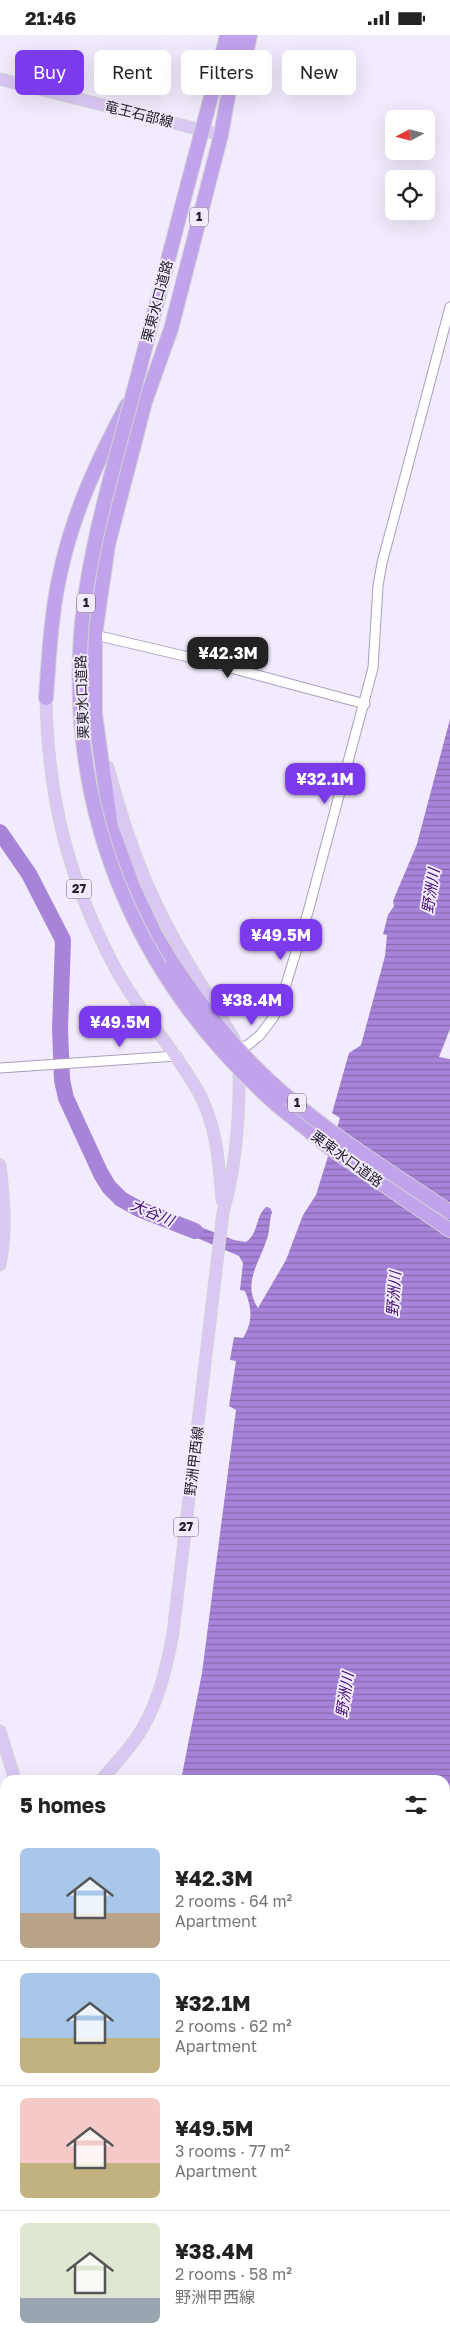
<!DOCTYPE html>
<meta charset="utf-8">
<style>
body{margin:0;font-family:"Golos Text","Noto Sans JP",sans-serif;background:#f6f6f6;color:#222;height:100vh;display:flex;flex-direction:column;font-size:19px;white-space:nowrap}
*{box-sizing:border-box;margin:0}
p{font-size:16px;color:#767676}
.icon{flex:none;width:28px;height:28px;fill:none;stroke:currentColor;stroke-width:2;stroke-linecap:round;stroke-linejoin:round}
.map{position:relative;flex:1;overflow:hidden}
.details{position:absolute;left:0px;top:1740px;width:450px;height:571px;display:flex;flex-direction:column;background:#fff;border-radius:15px 15px 0 0;box-shadow:0 5px 20px #0002}
.details>*{flex:none}
.top-card{position:absolute;left:15px;top:15px;width:420px;height:45px;display:flex;gap:10px}
.needle{width:32px;rotate:263deg}
.buttons{position:absolute;left:385px;top:75px;display:grid;gap:10px}
.buttons a{display:grid;place-items:center;width:50px;height:50px;border-radius:8px;background:#fff;box-shadow:0 5px 20px #0002;font-size:25px}
.price{position:absolute;translate:-50% -42px;padding:0 11px;border-radius:10px;background:#7c3aed;color:#fff;font-size:16px;line-height:32px;filter:drop-shadow(0 1px 2px #0008)}
.price::after{content:'';position:absolute;left:50%;top:30px;width:15px;height:11px;margin-left:-8px;background:inherit;clip-path:polygon(0 0,100% 0,50% 100%)}
.price.on{background:#222;color:#fff}
ul{padding:0;list-style:none}
li{display:flex;align-items:center;gap:15px;height:125px;padding:0 20px}
li+li{border-top:1px solid #e0e0e0}
li span{display:grid;place-items:center;flex:none;width:140px;height:100px;border-radius:8px;color:#555}
li>.icon{margin-inline-start:auto}
span .icon{width:60px;height:60px;fill:#fffc;stroke-width:1}
li b{font-size:21px}
h2{display:flex;justify-content:space-between;align-items:center;height:60px;padding:0 20px;font-size:21px}
.chip{padding:0 18px;border-radius:8px;background:#fff;box-shadow:0 5px 20px #0002;font-size:18px;line-height:45px}
.chip.on{background:#7c3aed;color:#fff}
.status{display:flex;justify-content:space-between;align-items:center;height:35px;padding:0 25px;background:#fff;direction:ltr}
.status svg{height:14px;fill:currentColor}
.map>svg:first-child{display:block}
.grass{fill:url(#grass-tufts)}
.water{fill:url(#water-rules)}
.lines{fill:none;stroke-linecap:round;stroke-linejoin:round}
.river{stroke:#a783d9;stroke-width:16}
.minor-casing{stroke:#a99ebb;stroke-width:11}
.major-casing{stroke:#d3d2d5;stroke-width:13}
.highway-casing{stroke:#d3d2d5;stroke-width:16}
.minor{stroke:#fff;stroke-width:9}
.major{stroke:#dac8f4;stroke-width:11}
.highway{stroke:#c1a3ec;stroke-width:14}
.highway-bridge-casing{stroke:#d3d2d5;stroke-width:16;stroke-linecap:butt}
.highway-bridge{stroke:#c1a3ec;stroke-width:14}
.labels{text-anchor:middle;stroke-width:4;stroke-linejoin:round;paint-order:stroke}
.shield{fill:#f2ebfd;stroke:#625d6b;stroke-width:1}
.shield-label{font-size:12px;font-weight:bold;fill:#25202c}
.street-label{font-size:14px;fill:#25202c;stroke:#f2ebfd}
.water-label{font-size:15px;font-style:italic;fill:#460e75;stroke:#f2ebfd}
</style>
<div class="status"><b>21:46</b><svg viewBox="0 0 49 12"><path d="M0 12V9h3v3zM5 12V6h3v6zM10 12V3h3v9zM15 12V0h3v12zM26 1h20v11H26zM47 4h2v5h-2z"/></svg></div>
<div class="map">
<svg width="450" height="2311" viewBox="0 0 450 2311">
<defs>
<pattern id="grass-tufts" width="24" height="20" patternUnits="userSpaceOnUse" patternTransform="scale(1.25)"><rect width="24" height="20" fill="#dac3ff"/><path d="M3 7l-1-3M5 7V3M7 7l1-3M15 17l-1-3M17 17v-4M19 17l1-3" fill="none" stroke="#bba7db"/></pattern>
<pattern id="water-rules" width="6" height="5" patternUnits="userSpaceOnUse" patternTransform="scale(1.25)"><rect width="6" height="5" fill="#a783d9"/><path d="M0 2.5h6" fill="none" stroke="#886bb0"/></pattern>
</defs>
<rect width="100%" height="100%" fill="#f2ebfd"/>
<!-- grass -->
<g class="grass">
<path d="M450 1850V2009L445 2029V1859Z"/>
<path d="M450 2030 448 2085 445 2082V2050Z"/>
<path d="M5 2095V2124L1 2137 5 2138V2306H11L9 2311H0V2121Z"/>
</g>
<!-- water -->
<g class="water">
<path d="M450 684V994L439 1022 450 1024V1848L445 1856V1745H181L202 1638 236 1375 229 1371 236 1326 230 1325 234 1302 243 1303C253 1287 252 1273 245 1256L240 1255 243 1228 239 1221 181 1196 182 1193 174 1190 175 1185 184 1188 185 1186 234 1205 246 1207C259 1198 255 1182 266 1172L270 1173 272 1177C269 1186 270 1195 267 1204 259 1228 242 1249 258 1273L286 1225 303 1180 316 1160 340 1083 332 1078 349 1018 361 1010 385 921 387 900 383 899 388 880 394 871 393 866 417 809Z"/>
<path d="M17 2306H72V2311H15Z"/>
</g>
<g class="lines">
<!-- river -->
<g class="river">
<path d="M0 797 29 839 63 905 60 993 62 1045 66 1063 101 1139 109 1152 121 1164 139 1174 195 1196"/>
<path d="M434 2311 435 2306"/>
</g>
<!-- minor casing -->
<g class="minor-casing">
<g id="minor">
<path d="M95 600 197 624 365 669"/>
<path d="M239 1012 248 1010 260 1000 273 983 281 966 308 877 373 633 378 551 382 528 450 272"/>
<path d="M0 1033 177 1021"/>
</g>
</g>
<!-- major casing -->
<g class="major-casing">
<g id="major">
<path d="M0 44 221 100"/>
<path d="M46 663C48 763 67 840 113 929 137 975 174 1013 199 1058 217 1091 219 1130 222 1165"/>
<path d="M108 732C121 782 138 833 161 879 182 922 210 962 234 1004"/>
<path d="M0 1130C4 1164 7 1197 0 1230"/>
<path d="M0 1696 15 1745"/>
<path d="M101 1745C115 1729 131 1713 142 1694 159 1665 167 1631 173 1598L223 1177C237 1129 240 1078 239 1028"/>
<path d="M0 1952 5 1937"/>
</g>
</g>
<!-- highway casing -->
<g class="highway-casing">
<g id="highway">
<path d="M221 24 227 0"/>
<path d="M244 28 250 0"/>
<path d="M46 663C49 622 51 579 60 539 73 478 98 424 127 370"/>
<path d="M173 929 155 899 133 852 111 792 95 679V600L108 510 145 367 171 294 221 100 239 0"/>
<path d="M277 1070 330 1113 450 1195"/>
<path d="M445 2207 450 2191"/>
<path d="M413 2311 415 2306"/>
</g>
</g>
<!-- minor -->
<use href="#minor" class="minor"/>
<!-- major -->
<use href="#major" class="major"/>
<!-- highway -->
<use href="#highway" class="highway"/>
<!-- highway-bridge casing -->
<g class="highway-bridge-casing">
<g id="highway-bridge">
<path d="M221 24C193 129 165 235 138 340 116 425 88 512 81 599 68 784 139 948 277 1070"/>
<path d="M173 929C197 964 222 999 253 1030 309 1087 384 1133 450 1177"/>
</g>
</g>
<!-- highway-bridge -->
<use href="#highway-bridge" class="highway-bridge"/>
</g>
<g class="labels">
<!-- shield labels -->
<g class="shield">
<rect x="190" y="172.5" width="18" height="19" rx="4"/>
<rect x="77" y="558.5" width="18" height="19" rx="4"/>
<rect x="66.5" y="844.5" width="25" height="19" rx="4"/>
<rect x="288" y="1058.5" width="18" height="19" rx="4"/>
<rect x="173.5" y="1482.5" width="25" height="19" rx="4"/>
</g>
<g class="shield-label">
<text x="199" y="186">1</text>
<text x="86" y="572">1</text>
<text x="79" y="858">27</text>
<text x="297" y="1072">1</text>
<text x="186" y="1496">27</text>
</g>
<!-- street labels -->
<g class="street-label">
<text transform="translate(139 79) rotate(14)" y="5">竜王石部線</text>
<text transform="translate(157 266) rotate(-75)" y="5">栗東水口道路</text>
<text transform="translate(82 662) rotate(-92)" y="5">栗東水口道路</text>
<text transform="translate(347 1124) rotate(36)" y="5">栗東水口道路</text>
<text transform="translate(194 1426) rotate(-83)" y="5">野洲甲西線</text>
</g>
<!-- water labels -->
<g class="water-label">
<text transform="translate(431 856) rotate(-81)" y="5">野洲川</text>
<text transform="translate(152 1178) rotate(23)" y="5">大谷川</text>
<text transform="translate(394 1259) rotate(-86)" y="5">野洲川</text>
<text transform="translate(345 1660) rotate(-81)" y="5">野洲川</text>
</g>
</g>
</svg>
<div class="buttons">
<a><svg class="needle" viewBox="-14 -14 28 28"><path d="M0-13l5 13h-10z" fill="#e53935"/><path d="M0 13l5-13h-10z" fill="#767676"/></svg></a>
<a><svg class="icon" aria-label="locate" viewBox="0 0 24 24"><circle cx="12" cy="12" r="6"/><path d="M12 2v4M12 18v4M2 12h4M18 12h4"/></svg></a>
</div>
<b class="price on" style="left:228px;top:644px">¥42.3M</b>
<b class="price" style="left:325px;top:770px">¥32.1M</b>
<b class="price" style="left:281px;top:926px">¥49.5M</b>
<b class="price" style="left:252px;top:991px">¥38.4M</b>
<b class="price" style="left:120px;top:1013px">¥49.5M</b>
<div class="top-card">
<a class="chip on">Buy</a>
<a class="chip">Rent</a>
<a class="chip">Filters</a>
<a class="chip">New</a>
</div>
<section class="details">
<h2>5 homes<svg class="icon" aria-label="filters" viewBox="0 0 24 24"><path d="M4 7h16M4 17h16"/><circle cx="9" cy="7" r="2"/><circle cx="15" cy="17" r="2"/></svg></h2>
<ul>
<li><span style="background:linear-gradient(#a9c7e8 65%,#b9a48a 0)"><svg class="icon" aria-label="home" viewBox="0 0 24 24"><path d="M3 11l9-7 9 7M6 9v11h12V9"/></svg></span><div><b>¥42.3M</b><p>2 rooms · 64 m²</p><p>Apartment</p></div></li>
<li><span style="background:linear-gradient(#a9c7e8 65%,#c2b280 0)"><svg class="icon" aria-label="home" viewBox="0 0 24 24"><path d="M3 11l9-7 9 7M6 9v11h12V9"/></svg></span><div><b>¥32.1M</b><p>2 rooms · 62 m²</p><p>Apartment</p></div></li>
<li><span style="background:linear-gradient(#f6c9c9 65%,#c2b280 0)"><svg class="icon" aria-label="home" viewBox="0 0 24 24"><path d="M3 11l9-7 9 7M6 9v11h12V9"/></svg></span><div><b>¥49.5M</b><p>3 rooms · 77 m²</p><p>Apartment</p></div></li>
<li><span style="background:linear-gradient(#dfe7d0 75%,#9aa5b1 0)"><svg class="icon" aria-label="home" viewBox="0 0 24 24"><path d="M3 11l9-7 9 7M6 9v11h12V9"/></svg></span><div><b>¥38.4M</b><p>2 rooms · 58 m²</p><p>野洲甲西線</p></div></li>
</ul>
</section>
</div>
